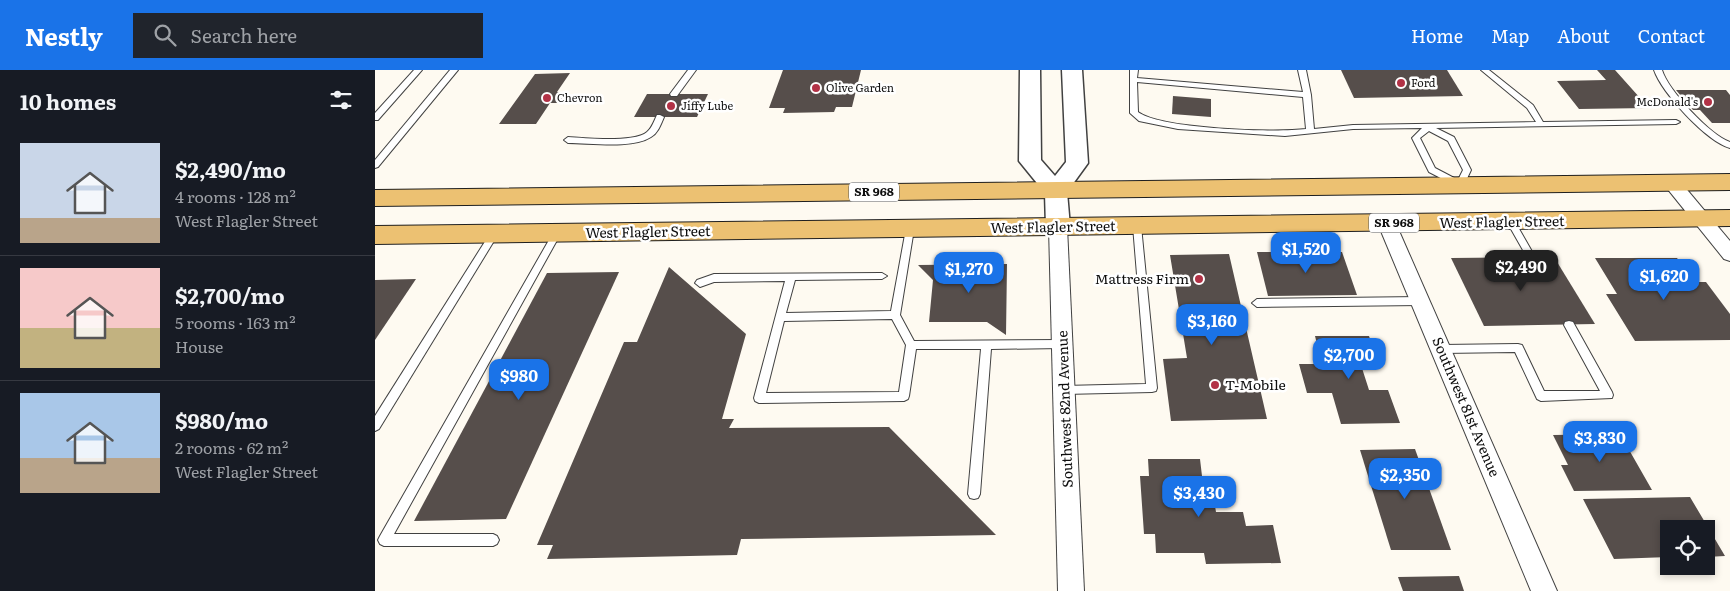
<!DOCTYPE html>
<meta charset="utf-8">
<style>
body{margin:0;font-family:Literata,serif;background:#20242c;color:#f1f3f6;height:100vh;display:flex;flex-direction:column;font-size:19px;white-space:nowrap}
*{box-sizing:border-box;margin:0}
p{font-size:16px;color:#9ea1a6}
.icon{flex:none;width:28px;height:28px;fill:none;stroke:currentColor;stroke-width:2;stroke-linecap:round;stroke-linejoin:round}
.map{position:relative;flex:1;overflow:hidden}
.panel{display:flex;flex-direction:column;background:#171b24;width:375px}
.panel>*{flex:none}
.buttons{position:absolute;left:1285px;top:450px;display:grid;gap:10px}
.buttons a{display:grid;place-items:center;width:55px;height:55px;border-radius:0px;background:#171b24;box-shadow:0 2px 8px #0003;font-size:25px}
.price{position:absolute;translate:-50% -42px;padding:0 11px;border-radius:10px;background:#1a73e8;color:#fff;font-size:16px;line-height:32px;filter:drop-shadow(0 1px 2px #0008)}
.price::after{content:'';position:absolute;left:50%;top:30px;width:15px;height:11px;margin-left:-8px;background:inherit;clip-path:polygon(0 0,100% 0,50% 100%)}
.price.active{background:#222;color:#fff}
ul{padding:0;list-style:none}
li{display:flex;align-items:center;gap:15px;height:125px;padding:0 20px}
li+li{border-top:1px solid #363941}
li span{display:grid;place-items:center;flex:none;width:140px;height:100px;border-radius:0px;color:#555}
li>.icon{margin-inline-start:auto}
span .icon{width:60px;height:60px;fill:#fffc;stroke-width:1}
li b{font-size:21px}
h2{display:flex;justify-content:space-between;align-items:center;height:60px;padding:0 20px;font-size:21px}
header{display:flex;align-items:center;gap:30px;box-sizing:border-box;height:70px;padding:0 25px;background:#1a73e8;color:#fff}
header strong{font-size:24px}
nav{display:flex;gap:28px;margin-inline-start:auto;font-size:18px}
.search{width:350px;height:45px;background:#20242c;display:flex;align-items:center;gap:12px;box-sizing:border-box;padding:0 18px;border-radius:0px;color:#9ea1a6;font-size:19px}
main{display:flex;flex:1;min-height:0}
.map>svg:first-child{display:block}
.building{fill:#564e4b}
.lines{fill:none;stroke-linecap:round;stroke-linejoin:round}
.service-casing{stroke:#414141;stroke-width:2}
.minor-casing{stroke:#414141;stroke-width:2}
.tertiary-casing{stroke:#414141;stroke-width:3}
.primary-casing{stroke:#1f1f1f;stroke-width:2}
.service{fill:#fff;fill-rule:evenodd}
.minor{fill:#fff;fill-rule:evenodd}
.tertiary{fill:#fff;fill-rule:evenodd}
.primary{fill:#ecc172;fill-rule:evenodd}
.poi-dot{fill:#b23246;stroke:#fff;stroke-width:2}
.labels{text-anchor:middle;stroke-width:5;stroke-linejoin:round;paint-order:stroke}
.far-poi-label{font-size:11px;fill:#0e0e0e;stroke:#fff;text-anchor:start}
.shield{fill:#fff;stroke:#565656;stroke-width:1}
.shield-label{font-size:12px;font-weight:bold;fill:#0e0e0e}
.street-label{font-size:14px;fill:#0e0e0e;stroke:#fff}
.poi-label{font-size:14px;fill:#0e0e0e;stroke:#fff;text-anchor:end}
</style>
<header>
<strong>Nestly</strong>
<div class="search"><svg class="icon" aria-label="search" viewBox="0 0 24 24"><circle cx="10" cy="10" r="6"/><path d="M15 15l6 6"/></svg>Search here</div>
<nav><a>Home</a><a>Map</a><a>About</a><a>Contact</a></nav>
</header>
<main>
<section class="panel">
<h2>10 homes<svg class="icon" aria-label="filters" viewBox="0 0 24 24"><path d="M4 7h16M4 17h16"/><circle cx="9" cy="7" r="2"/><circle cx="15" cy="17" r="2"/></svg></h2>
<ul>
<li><span style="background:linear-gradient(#c9d6e8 75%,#b9a48a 0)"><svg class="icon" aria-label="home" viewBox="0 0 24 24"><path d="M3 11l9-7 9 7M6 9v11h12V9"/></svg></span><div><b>$2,490/mo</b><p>4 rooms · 128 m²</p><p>West Flagler Street</p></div></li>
<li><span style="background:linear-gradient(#f6c9c9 60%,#c2b280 0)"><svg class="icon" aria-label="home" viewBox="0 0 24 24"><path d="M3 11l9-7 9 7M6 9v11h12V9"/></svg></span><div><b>$2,700/mo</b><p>5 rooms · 163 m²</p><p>House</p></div></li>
<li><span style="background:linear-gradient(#a9c7e8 65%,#b9a48a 0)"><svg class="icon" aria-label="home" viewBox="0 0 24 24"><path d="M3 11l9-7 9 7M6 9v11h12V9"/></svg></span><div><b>$980/mo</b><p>2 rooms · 62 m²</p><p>West Flagler Street</p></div></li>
</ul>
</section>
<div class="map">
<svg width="1355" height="521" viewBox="0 0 1355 521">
<rect width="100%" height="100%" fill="#fefaf1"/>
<!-- building -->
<g class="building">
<path d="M408 0H486L477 37H461L459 42 408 43 410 38H394Z"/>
<path d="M966 0H1072L1088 26 979 28Z"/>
<path d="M1222 0H1240L1274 38 1204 39 1182 11 1231 10Z"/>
<path d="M195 3 182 22H193L186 33H175L161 54H124L160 4Z"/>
<path d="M1301 20H1351L1355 25V53H1337L1325 40H1318Z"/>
<path d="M272 24H333L322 47H259Z"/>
<path d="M798 26 836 29V47L797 44Z"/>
<path d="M882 182H967L982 225 893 226Z"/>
<path d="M854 184 892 349 796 351 788 289 812 288 795 185Z"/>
<path d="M1179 187 1220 254 1109 256 1076 188Z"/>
<path d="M1220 188H1302L1320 212H1331L1355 244V270L1260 271 1231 224H1242Z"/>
<path d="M632 194 631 265 612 252H554L558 210 543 195Z"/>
<path d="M294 197 371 264 347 349H359L354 358 514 357 621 465 366 469 362 485 172 489 178 475H162L249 272H262Z"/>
<path d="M244 202 131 449 39 451 172 203Z"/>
<path d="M41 209 0 270V210Z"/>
<path d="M940 266H994L1004 295H986L994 320H1013L1025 353 966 354 957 323H932L924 294H947Z"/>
<path d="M1245 364 1277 420 1199 421 1186 395H1193L1178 365Z"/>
<path d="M1040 379 1076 480H1016L985 380Z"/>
<path d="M773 389H825L827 406H835L841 442H868L871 456 898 455 906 493 831 494 829 483H781L780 464H769L765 406H774Z"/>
<path d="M1315 427 1350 486 1331 487V459H1294V487L1239 489 1208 429Z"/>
<path d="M1084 506 1089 521H1028L1023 507Z"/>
</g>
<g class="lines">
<!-- service casing -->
<g class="service-casing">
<g id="service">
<path d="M39 0H47L3 50H0V43Z"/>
<path d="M75 0H83L3 97 0 98V90Z"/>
<path d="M313 0H321L302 26H296L295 24Z"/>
<path d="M755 0H763L762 8 928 22 923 0H931L936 25 939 59 978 55 1161 52 1152 38 1106 0H1114L1158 35 1168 52 1301 50 1305 52 1301 54 1061 58 1079 67 1096 100 1088 117 1085 118 1054 102 1037 68 1047 58 978 59 910 66 803 59 764 51 755 43ZM762 12 928 27 931 59C900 63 786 59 763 42ZM1054 61 1073 71 1088 100 1083 110 1060 98 1045 68Z"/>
<path d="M1279 0H1287C1293 20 1335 65 1355 72V78C1331 71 1287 23 1279 0Z"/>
<path d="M282 45H285L289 47C286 54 283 63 276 67 258 79 215 73 193 73L189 70 193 67C210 68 259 73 272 62 277 58 279 51 282 45Z"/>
<path d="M1136 149 1139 150 1159 185 1161 187 1159 189H1153L1132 152Z"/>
<path d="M762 153 766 156 782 318 781 321 777 322 689 324 685 323 684 320 685 317 689 316 771 314 758 156Z"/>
<path d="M535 156 539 159 525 245 539 271 687 270 691 271 692 274 691 277 687 278 616 279 605 424 603 428 599 429 595 428 593 424 606 279H541L534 326 533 329 529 331 384 333 380 331 379 328 410 211 339 212 325 217 320 213 322 210 339 204 507 203 512 206 507 209 420 210 411 243 516 241 531 159ZM517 249 531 275 524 322 391 323 409 251Z"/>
<path d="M182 160 186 163 19 464H118L122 466 124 470 122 474 118 476H9L5 474 3 470 5 466 178 163Z"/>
<path d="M119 161 123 164 122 166 4 359 0 361V346L116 162Z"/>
<path d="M1046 227 1051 231 1046 235 882 237 877 233 882 229Z"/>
<path d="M1194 251 1198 252 1237 322 1238 325 1237 328 1166 331 1162 329 1140 282 1067 283 1063 282 1062 279 1063 276 1067 275 1143 274 1147 275 1169 321H1225L1189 255 1190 252Z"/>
</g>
</g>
<!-- minor casing -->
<g class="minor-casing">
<g id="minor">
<path d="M1297 107 1303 109 1355 171V191L1349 189 1291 117 1289 113 1291 109Z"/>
<path d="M1012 148 1018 150 1021 154 1182 521H1156L1003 154 1006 150Z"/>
<path d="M683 151 689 153 692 157 709 521H683L674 157 677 153Z"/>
</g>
</g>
<!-- tertiary casing -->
<g class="tertiary-casing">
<path id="tertiary" d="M645 0H665L666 90 680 106 691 92 687 0H707L713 93 692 122 695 157 691 163 683 165 675 163 671 157 670 123 644 91Z"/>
</g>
<!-- primary casing -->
<g class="primary-casing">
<g id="primary">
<path d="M1355 104V120L0 136V120Z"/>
<path d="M1355 140V156L0 174V156Z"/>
</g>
</g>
<!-- service -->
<use href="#service" class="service"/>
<!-- minor -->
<use href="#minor" class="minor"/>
<!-- tertiary -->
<use href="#tertiary" class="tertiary"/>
<!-- primary -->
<use href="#primary" class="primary"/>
</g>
<!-- markers -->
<g class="poi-dot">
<circle cx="1026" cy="13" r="5"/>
<circle cx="441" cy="18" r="5"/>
<circle cx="172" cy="28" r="5"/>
<circle cx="1333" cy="32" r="5"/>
<circle cx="296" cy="36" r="5"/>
<circle cx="824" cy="209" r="5"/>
<circle cx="840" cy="315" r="5"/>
</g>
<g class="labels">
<!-- far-poi labels -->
<g class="far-poi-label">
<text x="1036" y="17">Ford</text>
<text x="451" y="22">Olive Garden</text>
<text x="182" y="32">Chevron</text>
<text x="1323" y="36" text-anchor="end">McDonald's</text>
<text x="306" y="40">Jiffy Lube</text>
</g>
<!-- shield labels -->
<g class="shield">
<rect x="474" y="112.5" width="50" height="19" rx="4"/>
<rect x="994" y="143.5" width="50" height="19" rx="4"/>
</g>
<g class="shield-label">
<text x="499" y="126">SR 968</text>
<text x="1019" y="157">SR 968</text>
</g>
<!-- street labels -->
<g class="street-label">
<text transform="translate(1127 152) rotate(-1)" y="5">West Flagler Street</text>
<text transform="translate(678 157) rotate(-1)" y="5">West Flagler Street</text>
<text transform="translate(273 162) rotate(-1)" y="5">West Flagler Street</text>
<text transform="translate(1091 337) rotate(67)" y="5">Southwest 81st Avenue</text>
<text transform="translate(690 339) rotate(-92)" y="5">Southwest 82nd Avenue</text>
</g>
<!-- poi labels -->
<g class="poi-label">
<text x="814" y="214">Mattress Firm</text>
<text x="850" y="320" text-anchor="start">T-Mobile</text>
</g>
</g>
</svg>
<div class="buttons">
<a><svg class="icon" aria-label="locate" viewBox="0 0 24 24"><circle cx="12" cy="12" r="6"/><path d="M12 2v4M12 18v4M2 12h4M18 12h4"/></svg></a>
</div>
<b class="price" style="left:931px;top:204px">$1,520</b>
<b class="price active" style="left:1146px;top:222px">$2,490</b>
<b class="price" style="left:594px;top:224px">$1,270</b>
<b class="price" style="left:1289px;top:231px">$1,620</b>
<b class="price" style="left:837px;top:276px">$3,160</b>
<b class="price" style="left:974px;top:310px">$2,700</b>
<b class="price" style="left:144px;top:331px">$980</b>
<b class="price" style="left:1225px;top:393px">$3,830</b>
<b class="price" style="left:1030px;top:430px">$2,350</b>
<b class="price" style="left:824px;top:448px">$3,430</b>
</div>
</main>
